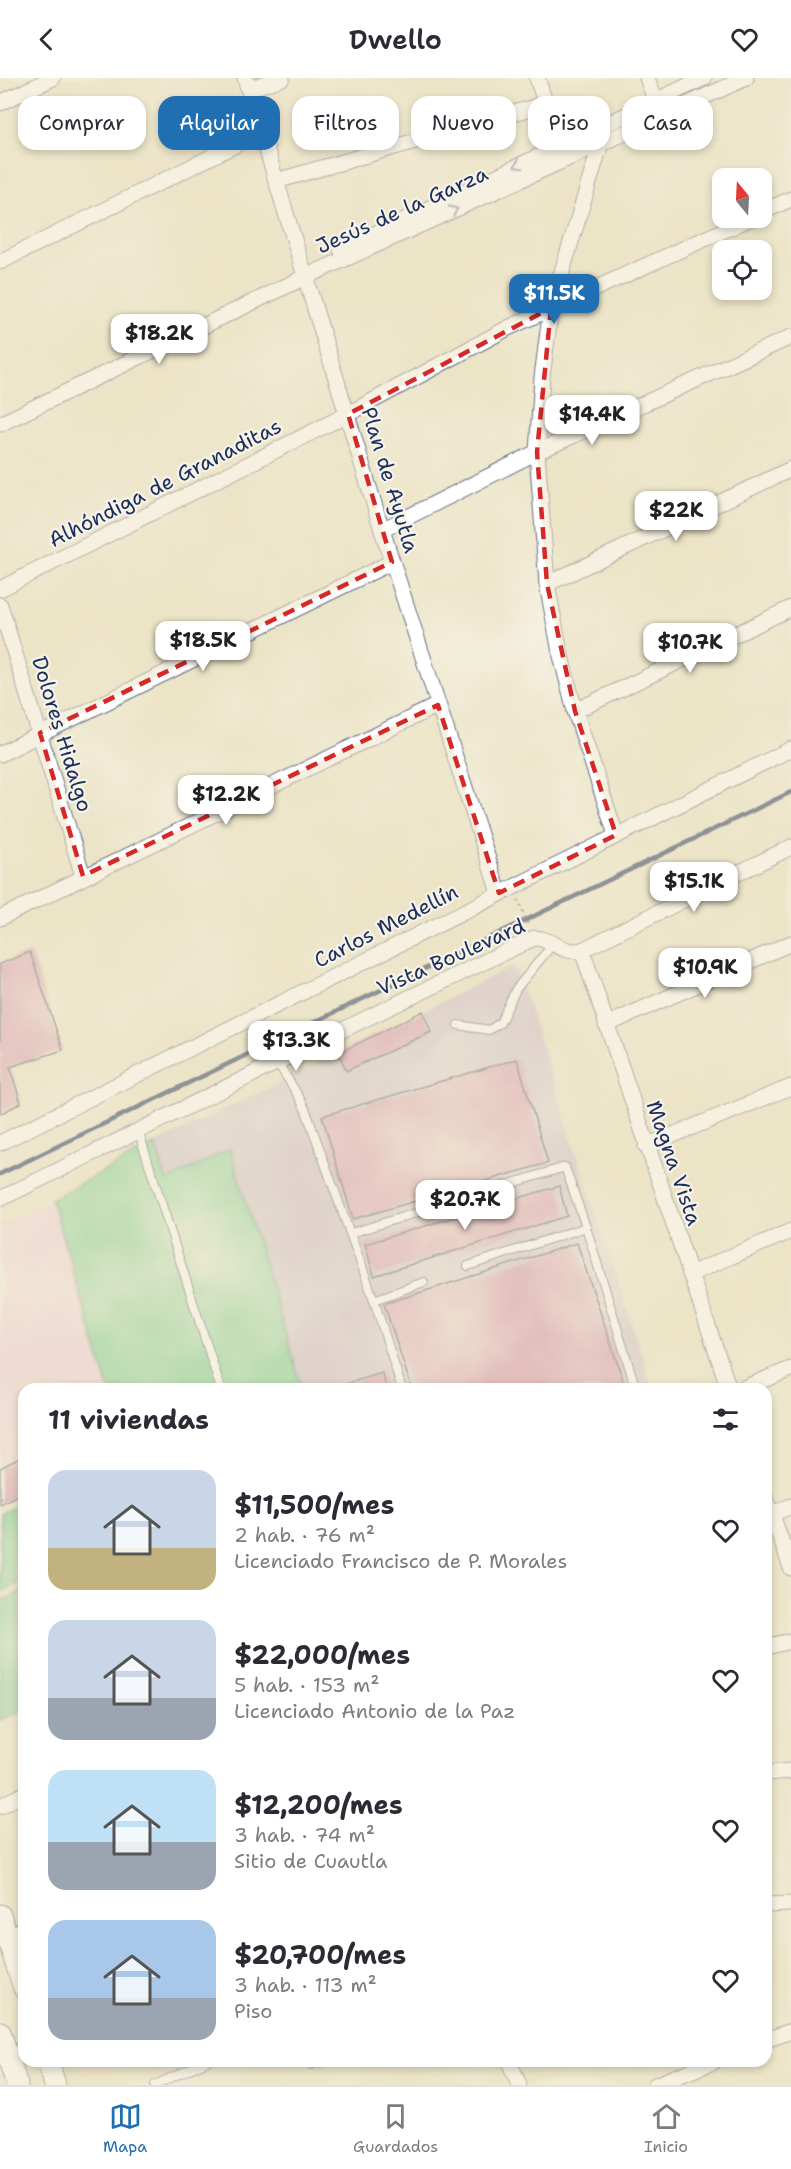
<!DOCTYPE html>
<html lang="es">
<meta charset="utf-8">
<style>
body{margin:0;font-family:"Shantell Sans",sans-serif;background:#f2f2f3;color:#2b2b33;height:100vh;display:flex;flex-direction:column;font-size:22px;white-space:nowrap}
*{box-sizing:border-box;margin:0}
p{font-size:20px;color:#7c7c81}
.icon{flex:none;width:33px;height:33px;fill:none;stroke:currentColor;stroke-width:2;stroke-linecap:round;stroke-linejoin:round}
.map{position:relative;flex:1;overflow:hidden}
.side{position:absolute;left:18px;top:1305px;width:754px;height:684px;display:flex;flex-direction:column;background:#fff;border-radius:18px;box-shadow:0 3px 9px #0003}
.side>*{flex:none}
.hud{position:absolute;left:18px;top:18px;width:756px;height:54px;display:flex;gap:12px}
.needle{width:39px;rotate:342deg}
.controls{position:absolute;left:712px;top:90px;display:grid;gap:12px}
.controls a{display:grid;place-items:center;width:60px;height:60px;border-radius:12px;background:#fff;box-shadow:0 3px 9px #0003;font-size:30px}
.price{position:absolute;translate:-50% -51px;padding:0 14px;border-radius:12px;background:#fff;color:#222;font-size:20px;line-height:39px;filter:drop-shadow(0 2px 3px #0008)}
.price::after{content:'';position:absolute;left:50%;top:36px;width:18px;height:14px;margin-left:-9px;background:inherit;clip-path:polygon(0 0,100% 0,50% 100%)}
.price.active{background:#1f6fb2;color:#fff}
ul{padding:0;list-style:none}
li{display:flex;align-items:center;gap:18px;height:150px;padding:0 30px}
li span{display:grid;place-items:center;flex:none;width:168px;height:120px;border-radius:18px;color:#555}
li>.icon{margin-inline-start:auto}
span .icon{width:72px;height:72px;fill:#fffc;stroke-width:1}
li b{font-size:26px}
h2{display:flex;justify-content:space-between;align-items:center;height:72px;padding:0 30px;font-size:26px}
.chip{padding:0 21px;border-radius:18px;background:#fff;box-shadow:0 3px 9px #0003;font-size:21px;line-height:54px}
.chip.active{background:#1f6fb2;color:#fff}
header{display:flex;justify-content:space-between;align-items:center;height:78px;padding:0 30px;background:#fff;font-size:27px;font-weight:600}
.dock{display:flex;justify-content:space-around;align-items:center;height:84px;border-top:2px solid #e1e1e2;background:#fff;font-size:16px;color:#7c7c81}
.dock a{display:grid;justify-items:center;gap:3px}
.dock .active{color:#1f6fb2}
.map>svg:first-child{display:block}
.built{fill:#f1d0e3}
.industrial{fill:#cebed1}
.green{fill:#7cd398;stroke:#4c817b;stroke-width:1.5}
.building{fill:#d793b0}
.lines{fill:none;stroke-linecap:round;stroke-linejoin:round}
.service-casing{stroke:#646e82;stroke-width:10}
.minor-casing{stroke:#646e82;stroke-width:17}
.secondary-casing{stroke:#646e82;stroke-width:23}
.path{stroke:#646e82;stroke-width:3;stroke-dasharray:1.5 4.5;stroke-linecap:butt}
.service{stroke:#fff;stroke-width:8}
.minor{stroke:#fff;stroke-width:15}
.secondary{stroke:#fff;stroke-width:21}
.rail{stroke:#1b2f5e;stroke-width:4.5}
.oneway{stroke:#8d97ae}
.marked{fill:none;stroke:#d62828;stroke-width:4.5;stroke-dasharray:12 8;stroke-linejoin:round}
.labels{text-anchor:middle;stroke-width:4.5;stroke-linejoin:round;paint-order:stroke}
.street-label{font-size:21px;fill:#1b2f5e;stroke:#f7f3e8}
</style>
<header><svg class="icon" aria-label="back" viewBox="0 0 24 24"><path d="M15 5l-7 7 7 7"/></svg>Dwello<svg class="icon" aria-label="heart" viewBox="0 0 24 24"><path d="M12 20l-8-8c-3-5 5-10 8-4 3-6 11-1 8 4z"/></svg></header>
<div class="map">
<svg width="791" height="2007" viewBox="0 0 791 2007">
<rect width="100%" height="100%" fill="#f7f3e8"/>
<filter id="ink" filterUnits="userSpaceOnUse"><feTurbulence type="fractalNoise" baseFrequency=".0167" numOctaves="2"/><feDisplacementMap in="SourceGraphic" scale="12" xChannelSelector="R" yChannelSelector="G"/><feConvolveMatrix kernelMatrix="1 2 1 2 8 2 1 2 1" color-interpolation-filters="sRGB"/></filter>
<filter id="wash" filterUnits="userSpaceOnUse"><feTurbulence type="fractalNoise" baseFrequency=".008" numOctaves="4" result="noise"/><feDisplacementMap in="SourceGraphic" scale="24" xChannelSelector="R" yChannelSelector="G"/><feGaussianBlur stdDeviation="1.35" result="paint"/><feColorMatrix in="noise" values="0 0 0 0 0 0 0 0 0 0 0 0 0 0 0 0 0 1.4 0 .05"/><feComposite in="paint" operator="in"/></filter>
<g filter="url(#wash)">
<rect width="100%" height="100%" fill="#ece4c6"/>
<!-- built -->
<path class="built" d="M51 1121 109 1311H24V1377L0 1389V1146Z"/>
<!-- industrial -->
<path class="industrial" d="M515 887 653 1311H302L230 1072 167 1103 155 1066Z"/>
<!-- green -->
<g class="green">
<path d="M155 1066 167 1103 230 1071 302 1311H109L51 1121Z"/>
<path d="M24 1424V1502L0 1514V1436Z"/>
<path d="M24 1512V1631L0 1642V1524Z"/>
</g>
<g id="blocks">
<!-- building -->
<g class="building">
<path d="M30 874 63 972 10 989 21 1025 0 1036V886Z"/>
<path d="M423 933 431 954 346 993 339 975Z"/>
<path d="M517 981 548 1085 353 1141 322 1038Z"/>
<path d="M559 1108 567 1138 374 1198 365 1166Z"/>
<path d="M577 1165 626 1311H412L384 1226Z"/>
<path d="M382 1295 387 1311H339V1308Z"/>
<path d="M24 1378V1414L0 1426V1390Z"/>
</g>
</g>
</g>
<g filter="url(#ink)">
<use href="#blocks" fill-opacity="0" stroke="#646e82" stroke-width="1.5"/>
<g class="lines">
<!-- service casing -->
<g class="service-casing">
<g id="service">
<path d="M458 947 489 952 500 945 516 911 553 866"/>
<path d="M278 985C287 1001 299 1016 306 1033L374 1222 402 1311"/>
<path d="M138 1052 221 1311"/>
<path d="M351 1155 565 1089 586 1149 636 1311"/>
<path d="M468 1188 586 1149"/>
<path d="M374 1222 424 1204"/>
<path d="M306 1983 311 1987 326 1983"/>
<path d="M155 2007 207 1983"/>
</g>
</g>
<!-- minor casing -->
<g class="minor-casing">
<g id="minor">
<path d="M245 0 382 452 499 815"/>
<path d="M537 0 560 68"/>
<path d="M647 0 658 31"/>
<path d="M248 11 282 0"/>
<path d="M0 25 53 0"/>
<path d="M601 65 551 230 542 299 537 374 547 506 560 574 575 633 616 757"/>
<path d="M276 103 545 26"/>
<path d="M762 134 791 121"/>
<path d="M341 172 704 0"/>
<path d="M0 184 261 54"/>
<path d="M0 346 305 199 746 0"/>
<path d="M382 452 537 374 791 259"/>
<path d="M547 506 791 391"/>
<path d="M0 511 348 336 508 250 751 140"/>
<path d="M0 527 83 798"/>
<path d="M575 633 791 530"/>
<path d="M0 676 392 484"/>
<path d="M0 840 438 627"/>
<path d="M582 872 729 1311"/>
<path d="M606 947 791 865"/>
<path d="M0 1065 791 671"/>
<path d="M646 1068 791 1009"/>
<path d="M0 1121 365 941 534 860C552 860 563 877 582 872L791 769"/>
<path d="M690 1196 791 1153"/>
<path d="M741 1311 791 1291"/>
<path d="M766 1420 791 1490"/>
<path d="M772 1436 791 1428"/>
<path d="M766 1569 791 1563"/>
<path d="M766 1695 791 1693"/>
<path d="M0 1728 24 1716"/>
<path d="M766 1827 791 1826"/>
<path d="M0 1862 24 1851"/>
<path d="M766 1962 791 1953"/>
<path d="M509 1983 519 2007"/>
<path d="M655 2007 715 1983"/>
</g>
</g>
<!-- secondary casing -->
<g class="secondary-casing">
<g id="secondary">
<path d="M0 1837 24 1910"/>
<path d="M0 1954 17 2007"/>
<path d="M48 1983 55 2007"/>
</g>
</g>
<!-- path -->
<path class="path" d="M518 822 528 846"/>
<!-- service -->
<use href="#service" class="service"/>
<!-- minor -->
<use href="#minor" class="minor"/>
<!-- secondary -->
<use href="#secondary" class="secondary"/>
<!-- rail -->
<path class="rail" d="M0 1096 791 714"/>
</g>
<!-- one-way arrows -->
<defs><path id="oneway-chevron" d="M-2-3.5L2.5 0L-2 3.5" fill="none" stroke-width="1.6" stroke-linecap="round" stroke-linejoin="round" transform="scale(1.5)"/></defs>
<g class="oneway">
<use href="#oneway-chevron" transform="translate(518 87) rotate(154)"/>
<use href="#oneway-chevron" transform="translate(454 132) rotate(-25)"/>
</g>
</g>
<!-- marked area -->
<path d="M0 0H791V2007H0ZM551 230 537 374 547 506 575 633 616 757 499 815 438 627 83 798 40 655 392 484 348 336Z" fill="#ece4c6" fill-opacity=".55" fill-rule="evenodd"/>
<path class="marked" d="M551 230 537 374 547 506 575 633 616 757 499 815 438 627 83 798 40 655 392 484 348 336Z"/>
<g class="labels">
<!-- street labels -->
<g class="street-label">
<text transform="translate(402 132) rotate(-24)" y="7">Jesús de la Garza</text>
<text transform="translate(390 402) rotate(73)" y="7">Plan de Ayutla</text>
<text transform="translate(165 405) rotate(-27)" y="7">Alhóndiga de Granaditas</text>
<text transform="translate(62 656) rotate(73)" y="7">Dolores Hidalgo</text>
<text transform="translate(386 848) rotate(-27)" y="7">Carlos Medellín</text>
<text transform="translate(451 879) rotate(-24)" y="7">Vista Boulevard</text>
<text transform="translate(674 1085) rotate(71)" y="7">Magna Vista</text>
</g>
</g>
</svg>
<div class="controls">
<a><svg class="needle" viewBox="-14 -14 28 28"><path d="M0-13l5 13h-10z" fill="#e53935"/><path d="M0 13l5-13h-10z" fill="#7c7c81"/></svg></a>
<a><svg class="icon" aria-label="locate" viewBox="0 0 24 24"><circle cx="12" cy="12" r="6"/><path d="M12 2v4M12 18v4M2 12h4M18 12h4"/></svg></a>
</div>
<b class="price active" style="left:554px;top:247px">$11.5K</b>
<b class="price" style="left:159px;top:287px">$18.2K</b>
<b class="price" style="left:592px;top:368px">$14.4K</b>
<b class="price" style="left:676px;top:464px">$22K</b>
<b class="price" style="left:203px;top:594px">$18.5K</b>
<b class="price" style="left:690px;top:596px">$10.7K</b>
<b class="price" style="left:226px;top:748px">$12.2K</b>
<b class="price" style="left:694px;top:835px">$15.1K</b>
<b class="price" style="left:705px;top:921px">$10.9K</b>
<b class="price" style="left:296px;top:994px">$13.3K</b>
<b class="price" style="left:465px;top:1153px">$20.7K</b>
<div class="hud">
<a class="chip">Comprar</a>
<a class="chip active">Alquilar</a>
<a class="chip">Filtros</a>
<a class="chip">Nuevo</a>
<a class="chip">Piso</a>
<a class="chip">Casa</a>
</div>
<section class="side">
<h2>11 viviendas<svg class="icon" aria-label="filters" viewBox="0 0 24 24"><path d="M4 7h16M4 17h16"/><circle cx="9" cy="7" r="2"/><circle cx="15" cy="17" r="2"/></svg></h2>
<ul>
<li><span style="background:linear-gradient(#c9d6e8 65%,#c2b280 0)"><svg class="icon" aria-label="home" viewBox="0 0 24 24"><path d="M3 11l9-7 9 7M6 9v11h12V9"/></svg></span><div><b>$11,500/mes</b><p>2 hab. · 76 m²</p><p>Licenciado Francisco de P. Morales</p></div><svg class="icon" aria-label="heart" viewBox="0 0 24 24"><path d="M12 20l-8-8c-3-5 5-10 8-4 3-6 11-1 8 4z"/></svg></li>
<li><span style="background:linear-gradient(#c9d6e8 65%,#9aa5b1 0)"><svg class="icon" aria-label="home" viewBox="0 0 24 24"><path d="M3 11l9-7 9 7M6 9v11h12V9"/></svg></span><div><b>$22,000/mes</b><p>5 hab. · 153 m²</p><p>Licenciado Antonio de la Paz</p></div><svg class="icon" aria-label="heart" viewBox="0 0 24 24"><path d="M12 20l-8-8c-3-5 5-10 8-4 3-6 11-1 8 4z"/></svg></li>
<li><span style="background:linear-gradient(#bfe0f5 60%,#9aa5b1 0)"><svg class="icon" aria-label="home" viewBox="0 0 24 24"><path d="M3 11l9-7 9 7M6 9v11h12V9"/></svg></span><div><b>$12,200/mes</b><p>3 hab. · 74 m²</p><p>Sitio de Cuautla</p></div><svg class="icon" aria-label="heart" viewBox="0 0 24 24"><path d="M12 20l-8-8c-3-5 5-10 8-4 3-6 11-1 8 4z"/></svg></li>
<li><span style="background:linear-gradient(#a9c7e8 65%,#9aa5b1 0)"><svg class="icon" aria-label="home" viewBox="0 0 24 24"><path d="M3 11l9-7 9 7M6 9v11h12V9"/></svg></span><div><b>$20,700/mes</b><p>3 hab. · 113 m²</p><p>Piso</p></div><svg class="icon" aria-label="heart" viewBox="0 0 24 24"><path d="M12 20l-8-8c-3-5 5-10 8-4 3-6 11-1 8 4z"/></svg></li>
</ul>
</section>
</div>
<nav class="dock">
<a class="active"><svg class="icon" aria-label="map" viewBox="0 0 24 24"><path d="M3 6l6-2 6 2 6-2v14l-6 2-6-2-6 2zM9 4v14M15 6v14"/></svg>Mapa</a>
<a><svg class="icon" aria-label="saved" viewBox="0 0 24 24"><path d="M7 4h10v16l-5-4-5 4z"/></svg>Guardados</a>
<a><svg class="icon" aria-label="home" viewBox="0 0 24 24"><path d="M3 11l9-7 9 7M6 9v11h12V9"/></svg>Inicio</a>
</nav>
